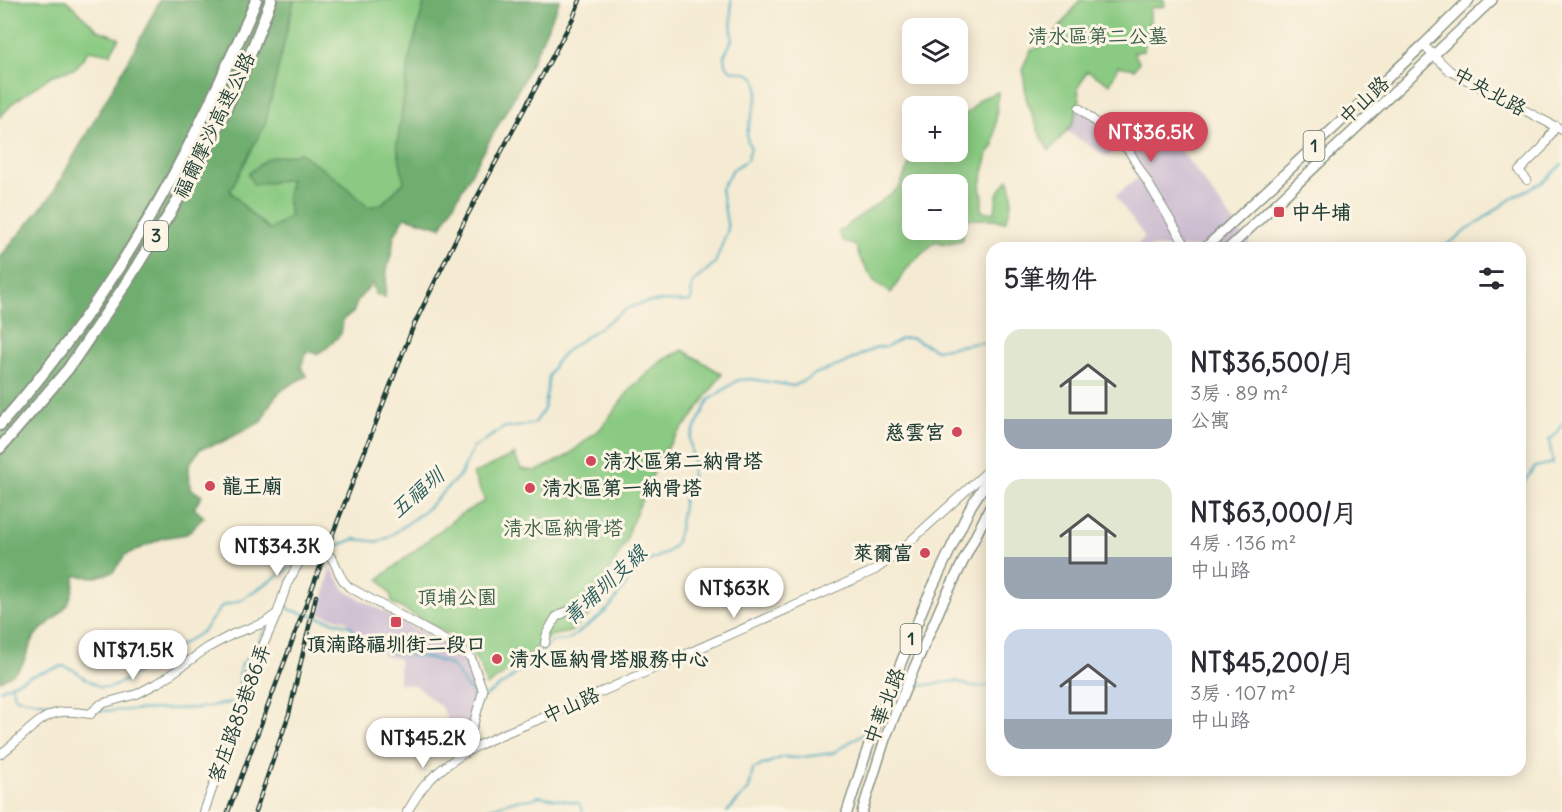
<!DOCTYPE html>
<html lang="zh-TW">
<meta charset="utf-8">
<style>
body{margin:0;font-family:Delius,"LXGW WenKai TC",sans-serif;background:#f7f7f7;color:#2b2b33;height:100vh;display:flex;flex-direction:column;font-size:22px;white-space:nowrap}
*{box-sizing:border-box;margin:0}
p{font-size:20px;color:#7c7c81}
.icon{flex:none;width:33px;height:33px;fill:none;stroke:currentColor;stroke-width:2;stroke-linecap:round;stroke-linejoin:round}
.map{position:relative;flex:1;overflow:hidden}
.side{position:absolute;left:986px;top:242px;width:540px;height:534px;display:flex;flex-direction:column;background:#fff;border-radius:18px;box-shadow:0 3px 15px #0003}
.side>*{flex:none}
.fabs{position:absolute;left:902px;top:18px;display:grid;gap:12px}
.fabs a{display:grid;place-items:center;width:66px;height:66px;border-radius:12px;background:#fff;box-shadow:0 3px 15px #0003;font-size:30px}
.price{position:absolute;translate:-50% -51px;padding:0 14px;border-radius:21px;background:#fff;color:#222;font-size:20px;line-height:39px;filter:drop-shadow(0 2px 3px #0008)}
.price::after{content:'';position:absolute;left:50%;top:36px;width:18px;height:14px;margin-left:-9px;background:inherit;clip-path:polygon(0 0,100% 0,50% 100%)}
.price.current{background:#d1495b;color:#fff}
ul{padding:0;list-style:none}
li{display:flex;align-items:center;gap:18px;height:150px;padding:0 18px}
li span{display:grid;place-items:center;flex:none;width:168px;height:120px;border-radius:18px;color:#555}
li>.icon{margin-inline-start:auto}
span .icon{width:72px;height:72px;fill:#fffc;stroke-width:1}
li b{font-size:26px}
h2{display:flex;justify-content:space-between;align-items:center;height:72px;padding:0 18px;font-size:26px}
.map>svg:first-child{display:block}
.industrial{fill:#cdbed2}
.green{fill:#8aca82;stroke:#54845b;stroke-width:1.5;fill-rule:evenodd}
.forest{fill:#6fae70;stroke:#477652;stroke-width:1.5}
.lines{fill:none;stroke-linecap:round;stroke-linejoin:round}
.stream{stroke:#3fa9bf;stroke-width:2}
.minor-casing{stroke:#8a9484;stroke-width:10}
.major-casing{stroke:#8a9484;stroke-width:12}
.highway-casing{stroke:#8a9484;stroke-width:14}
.minor{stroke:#fff;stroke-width:8}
.major{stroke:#fff;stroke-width:9}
.highway{stroke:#fff;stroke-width:10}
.rail-casing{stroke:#1f3d34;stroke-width:4.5}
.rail{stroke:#fcf5e5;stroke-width:2;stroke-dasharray:7;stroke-linecap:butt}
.poi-dot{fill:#d1495b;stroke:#fcf5e5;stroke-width:2}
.labels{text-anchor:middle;stroke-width:6;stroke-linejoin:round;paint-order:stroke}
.shield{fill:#fcf5e5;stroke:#617469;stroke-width:1.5}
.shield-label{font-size:18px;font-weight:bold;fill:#1f3d34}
.park-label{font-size:20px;fill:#3a6048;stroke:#fcf5e5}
.street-label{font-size:20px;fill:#1f3d34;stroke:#fcf5e5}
.poi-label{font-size:20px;font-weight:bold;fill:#1f3d34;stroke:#fcf5e5;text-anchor:start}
.water-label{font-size:21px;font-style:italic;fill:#295d5e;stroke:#fcf5e5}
</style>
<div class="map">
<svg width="1562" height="812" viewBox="0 0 1562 812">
<rect width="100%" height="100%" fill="#fcf5e5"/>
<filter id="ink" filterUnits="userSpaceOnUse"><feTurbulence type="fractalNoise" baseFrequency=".0167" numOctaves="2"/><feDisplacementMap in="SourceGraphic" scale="12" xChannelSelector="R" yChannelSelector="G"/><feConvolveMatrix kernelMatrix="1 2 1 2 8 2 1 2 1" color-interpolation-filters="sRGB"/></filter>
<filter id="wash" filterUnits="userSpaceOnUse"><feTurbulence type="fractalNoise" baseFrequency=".008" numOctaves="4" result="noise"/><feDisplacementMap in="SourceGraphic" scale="24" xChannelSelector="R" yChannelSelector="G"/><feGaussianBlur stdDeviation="1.35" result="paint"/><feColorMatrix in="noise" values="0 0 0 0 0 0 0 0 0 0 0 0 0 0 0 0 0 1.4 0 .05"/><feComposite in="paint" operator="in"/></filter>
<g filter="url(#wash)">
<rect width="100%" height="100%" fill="#f5ebd3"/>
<!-- industrial -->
<g class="industrial">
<path d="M1078 104 1100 122 1108 113 1163 126 1252 247H1140L1138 244 1145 237 1115 196 1139 177 1127 156 1119 148 1107 157 1066 131 1072 125Z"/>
<path d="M331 567 345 591 455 650 471 667 475 684 474 705 462 746 441 707 415 685 399 684V659L384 656 378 644 356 641 347 621 320 614Z"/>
</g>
<!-- green -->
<g class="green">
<path d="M0 0H66L98 30 119 38 110 54 89 50 76 68 51 76 13 103 0 117Z"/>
<path d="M294 0H425L410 56 397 145 405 182 381 204 368 207 337 179 300 153 269 183 291 178 287 195 290 216 270 230 250 213 230 191 265 124Z"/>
<path d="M1080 0H1164L1165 6 1150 8V20L1143 51 1134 52 1139 62 1135 69 1118 66 1110 84 1087 71 1078 88 1080 100 1072 125 1049 151 1039 132 1026 98 1023 67 1031 50C1048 48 1069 14 1080 0Z"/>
<path d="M998 92 994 146 988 153 980 189 983 196 981 211 995 213 997 195 1008 179C1015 194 1012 207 1005 222L993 219H967L962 240 944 244 936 241 908 267 891 293 874 281 860 258 856 246 843 241 838 232 899 188 911 160 920 152H957V120L971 110 980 99ZM957 184V230H912V184Z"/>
<path d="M683 350 722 374 693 416 678 433 661 456 630 527 626 542 596 593 589 615 570 632 550 636 517 665 486 686 481 666 463 642 392 603 391 595 379 579 461 514 485 501 473 474 514 454 521 469 537 471 567 456 601 428 632 387 663 360Z"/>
</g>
<!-- forest -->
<path class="forest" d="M160 0H294L265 124 230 191 250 213 270 230 290 216 287 195 291 179 254 185 248 174 268 158 300 153 337 179 368 207 382 204 404 182 397 145 410 56 425 0H560L523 81 441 227 405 217 394 236 392 252 387 270 385 297 375 294 372 283 358 300 353 313 343 319 341 334 328 347 317 354 307 351 301 367 307 376C284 387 270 395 263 421L222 442 200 449 189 465 190 488 202 496 194 508 204 517 187 534 163 538 125 555 113 572 96 577 75 576C73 599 67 609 49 623 45 627 39 631 35 636 21 660 31 666 0 681V257L51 196 132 54Z"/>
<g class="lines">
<!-- stream -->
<g class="stream">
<path d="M1442 248 1515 196 1543 182 1562 164"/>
<path d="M1520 487 1535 467 1553 463 1549 440 1558 433 1562 423"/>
<path d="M325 550 355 539 379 542 389 537 427 509 461 474 473 448 505 427H516L535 423 544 409 549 376 555 363 567 350 628 308 643 303 661 301 689 302 692 297 691 289 693 282 715 263 728 229 721 189 732 170 747 160 751 148C749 144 746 139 747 135 747 119 770 82 749 74 743 72 736 71 730 70L725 63 724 56 732 40 731 0"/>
<path d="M282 607 286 606 291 610 350 626 360 639 380 640 385 652C400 654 446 658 454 668 465 681 462 688 479 696"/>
<path d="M11 686 16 698 83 709"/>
<path d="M910 687 957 681 971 687 992 686"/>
<path d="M0 690 30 676 63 666 74 670 86 679 100 687 109 688 117 685 203 631 222 606 241 600 293 566"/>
<path d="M892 696 902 688"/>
<path d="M484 697 510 679 553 641 568 640 598 618 610 607 632 576 645 563 666 553 675 545 679 532 685 491 691 482 693 460 690 442V438L709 400 738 380 751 379 794 386 817 373 843 364 877 347H887L900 339 906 338H913L936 350 977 343H992"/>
<path d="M97 711 199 708 234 702 239 691 240 667 257 646 267 624"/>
<path d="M478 812 513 801 532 799 539 796 579 803 583 812"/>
<path d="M727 812 749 789 753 769 783 757 796 758 833 753 867 731 871 725"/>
</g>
</g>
</g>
<g filter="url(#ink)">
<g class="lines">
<!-- minor casing -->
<g class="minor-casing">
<g id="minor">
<path d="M1423 45 1450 71 1562 130"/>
<path d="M1079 108 1129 151 1187 248"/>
<path d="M1527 180 1519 171 1543 147 1556 126"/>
<path d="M545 643 547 633 556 617 597 596"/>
<path d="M0 754C21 741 38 714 62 712 71 711 82 713 91 714L92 712 101 704 137 694 163 680 207 648 233 634 264 623 275 615"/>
<path d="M204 812 228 744 253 668 277 614 287 584 305 552C342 546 330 571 349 587L459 648 471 658 483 691 465 753"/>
<path d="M407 812C413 803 418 793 425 785 456 750 503 734 545 717L875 570 893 557 992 467"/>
</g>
</g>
<!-- major casing -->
<g class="major-casing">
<g id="major">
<path d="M1205 248 1423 45 1469 0"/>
<path d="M1229 248 1492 0"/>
<path d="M847 812 873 732 926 601 971 506 992 473"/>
<path d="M862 812 885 739 912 673 942 604 992 503"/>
</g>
</g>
<!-- highway casing -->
<g class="highway-casing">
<g id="highway">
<path d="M0 425C91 322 164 204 221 79 232 53 246 27 256 0"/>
<path d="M0 448 68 369 123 288 170 213 207 149 246 65 271 0"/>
</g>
</g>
<!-- minor -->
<use href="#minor" class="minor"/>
<!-- major -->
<use href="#major" class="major"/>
<!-- highway -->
<use href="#highway" class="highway"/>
<!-- rail casing -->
<g class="rail-casing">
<g id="rail">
<path d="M228 812 328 546 413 327 467 216 573 18 580 0"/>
<path d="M255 812 289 714 316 596"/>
</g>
</g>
<!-- rail -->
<use href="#rail" class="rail"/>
</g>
</g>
<!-- markers -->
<g class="poi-dot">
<rect x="1273" y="206" width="12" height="12" rx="3"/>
<circle cx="957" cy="432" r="6"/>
<circle cx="591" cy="461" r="6"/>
<circle cx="210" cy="486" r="6"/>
<circle cx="530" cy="488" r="6"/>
<circle cx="925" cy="553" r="6"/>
<rect x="390" y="616" width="12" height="12" rx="3"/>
<circle cx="497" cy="659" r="6"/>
</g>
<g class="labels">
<!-- shield labels -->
<g class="shield">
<rect x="1303.5" y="131" width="21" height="30" rx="4.5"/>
<rect x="144" y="221" width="24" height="30" rx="4.5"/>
<rect x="900.5" y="624" width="21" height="30" rx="4.5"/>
</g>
<g class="shield-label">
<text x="1314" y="152">1</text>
<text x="156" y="242">3</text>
<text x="911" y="645">1</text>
</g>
<!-- park labels -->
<g class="park-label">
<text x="1098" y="43">清水區第二公墓</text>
<text x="563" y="535">清水區納骨塔</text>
<text x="457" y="604">頂埔公園</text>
</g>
<!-- street labels -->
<g class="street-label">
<text transform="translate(1490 91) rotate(29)" y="7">中央北路</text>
<text transform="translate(1364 100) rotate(-43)" y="7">中山路</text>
<text transform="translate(214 125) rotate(-64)" y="7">福爾摩沙高速公路</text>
<text transform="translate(571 705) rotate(-24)" y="7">中山路</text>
<text transform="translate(884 706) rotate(-69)" y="7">中華北路</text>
<text transform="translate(239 713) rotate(-70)" y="7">客庄路85巷86弄</text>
</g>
<!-- poi labels -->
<g class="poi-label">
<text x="1291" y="219">中牛埔</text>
<text x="945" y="439" text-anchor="end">慈雲宮</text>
<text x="603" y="468">清水區第二納骨塔</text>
<text x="222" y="493">龍王廟</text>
<text x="542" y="495">清水區第一納骨塔</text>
<text x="913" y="560" text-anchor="end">萊爾富</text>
<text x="396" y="651" text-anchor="middle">頂湳路福圳街二段口</text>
<text x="509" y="666">清水區納骨塔服務中心</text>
</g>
<!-- water labels -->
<g class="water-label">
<text transform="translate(417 493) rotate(-41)" y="7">五福圳</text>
<text transform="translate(605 585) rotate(-43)" y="7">菁埔圳支線</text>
</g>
</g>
</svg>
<div class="fabs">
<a><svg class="icon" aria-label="layers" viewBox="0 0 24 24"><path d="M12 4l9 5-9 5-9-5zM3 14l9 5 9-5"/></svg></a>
<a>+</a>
<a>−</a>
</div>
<b class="price current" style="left:1151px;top:163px">NT$36.5K</b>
<b class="price" style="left:277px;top:577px">NT$34.3K</b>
<b class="price" style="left:734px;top:619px">NT$63K</b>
<b class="price" style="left:133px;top:681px">NT$71.5K</b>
<b class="price" style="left:423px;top:769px">NT$45.2K</b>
<section class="side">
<h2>5筆物件<svg class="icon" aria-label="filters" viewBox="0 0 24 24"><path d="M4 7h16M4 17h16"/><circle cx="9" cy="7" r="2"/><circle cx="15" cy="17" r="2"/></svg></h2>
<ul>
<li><span style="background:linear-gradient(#dfe7d0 75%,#9aa5b1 0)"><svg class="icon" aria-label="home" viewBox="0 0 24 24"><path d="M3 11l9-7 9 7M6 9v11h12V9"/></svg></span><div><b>NT$36,500/月</b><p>3房 · 89 m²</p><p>公寓</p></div></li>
<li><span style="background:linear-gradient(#dfe7d0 65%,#9aa5b1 0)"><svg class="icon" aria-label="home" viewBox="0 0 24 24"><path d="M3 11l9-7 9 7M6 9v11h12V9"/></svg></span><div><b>NT$63,000/月</b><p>4房 · 136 m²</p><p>中山路</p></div></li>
<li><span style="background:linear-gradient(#c9d6e8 75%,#9aa5b1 0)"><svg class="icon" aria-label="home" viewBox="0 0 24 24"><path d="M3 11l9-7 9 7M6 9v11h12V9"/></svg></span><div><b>NT$45,200/月</b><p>3房 · 107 m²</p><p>中山路</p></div></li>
</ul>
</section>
</div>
